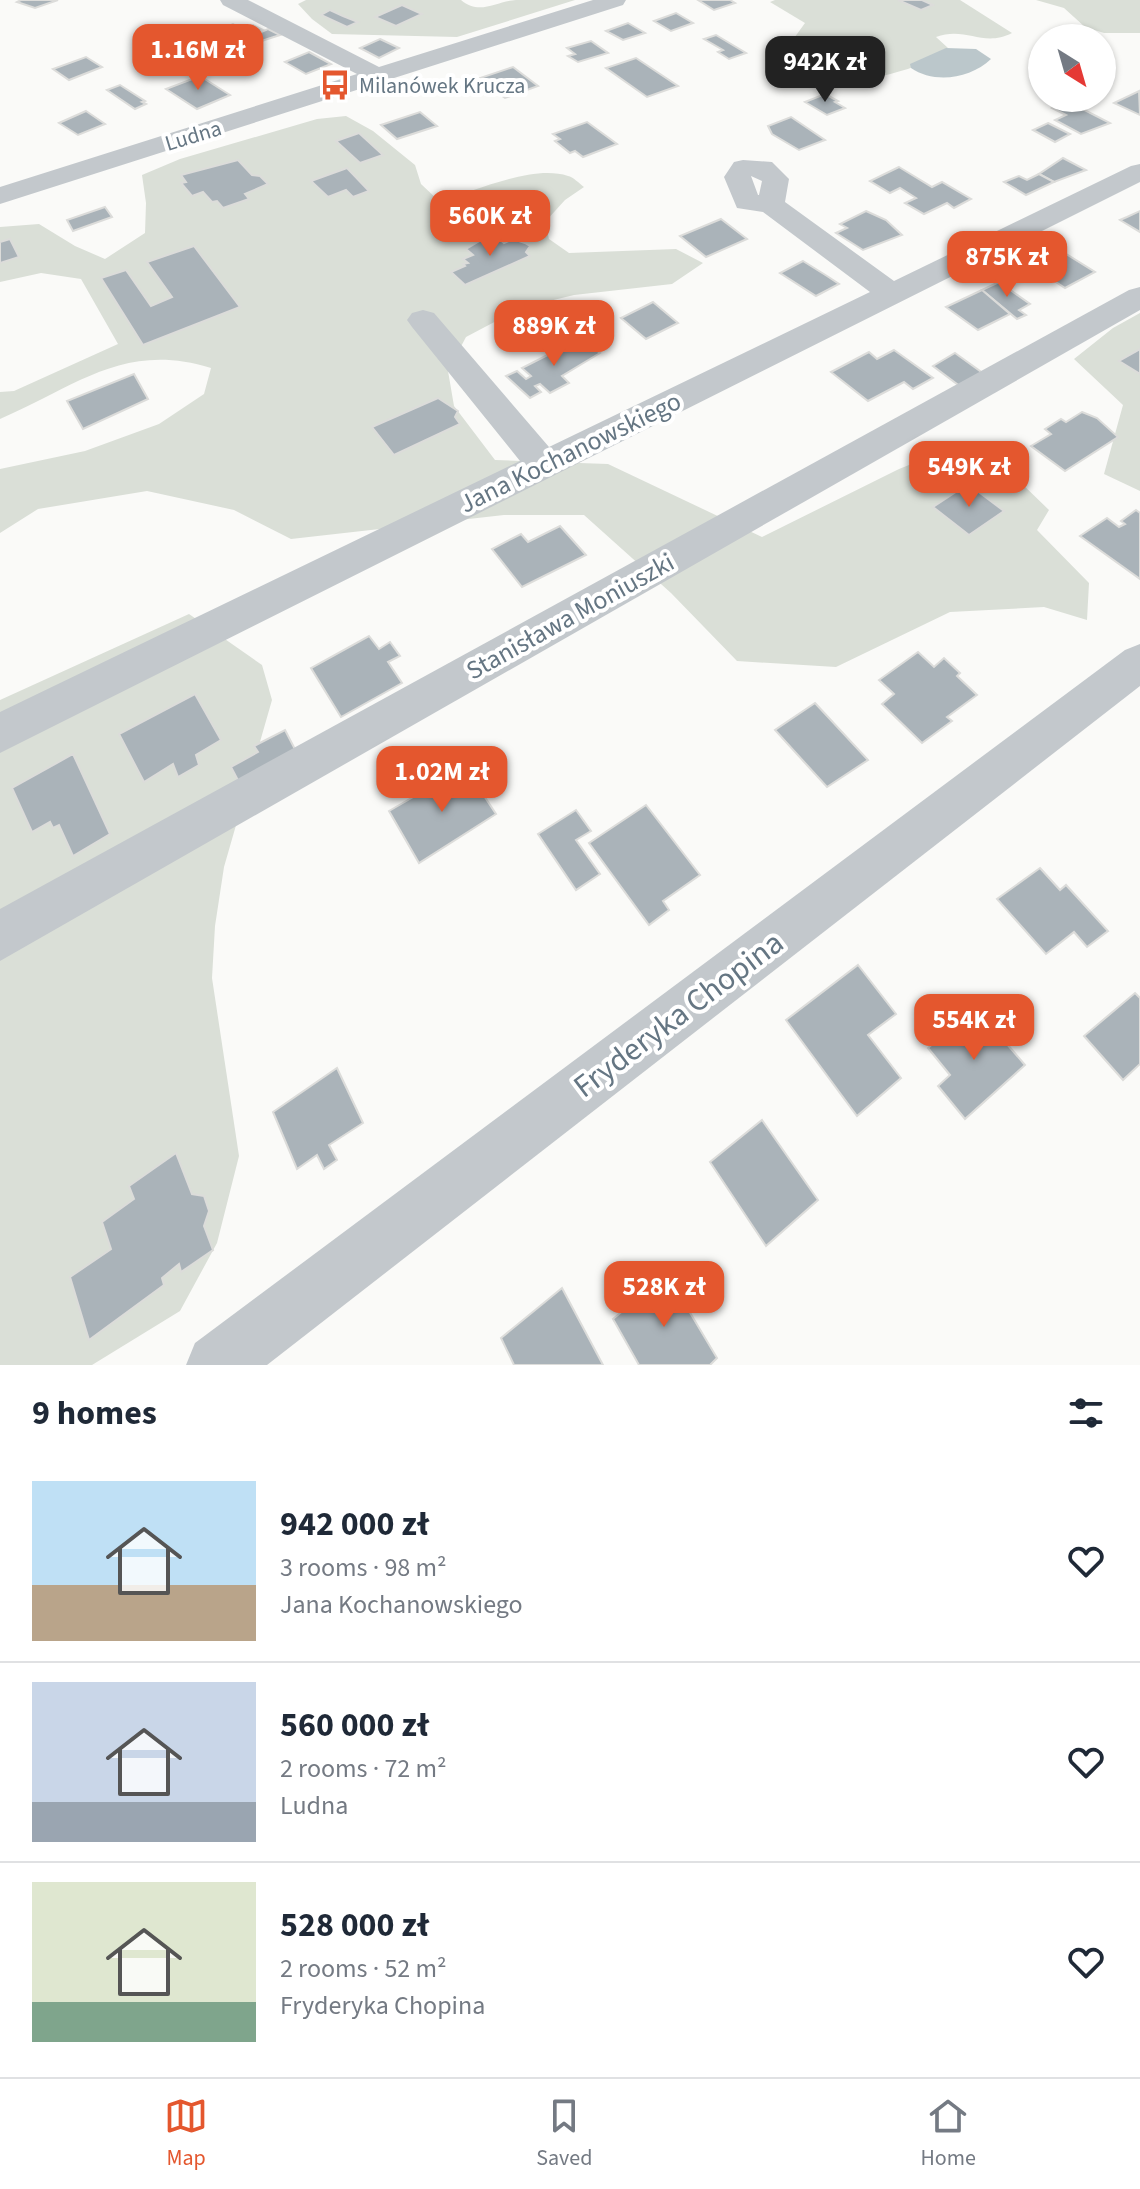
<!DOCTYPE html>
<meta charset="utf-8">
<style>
body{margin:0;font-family:"Source Sans 3",sans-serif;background:#f6f6f7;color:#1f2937;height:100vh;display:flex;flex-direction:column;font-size:30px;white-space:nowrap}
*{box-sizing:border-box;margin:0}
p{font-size:26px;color:#747a83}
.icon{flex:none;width:44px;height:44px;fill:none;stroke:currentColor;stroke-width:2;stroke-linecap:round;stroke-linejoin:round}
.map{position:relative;height:1365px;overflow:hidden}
.sheet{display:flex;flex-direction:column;background:#fff;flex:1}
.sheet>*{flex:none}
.needle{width:52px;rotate:143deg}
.buttons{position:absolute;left:1028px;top:24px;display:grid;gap:16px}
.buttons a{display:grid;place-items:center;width:88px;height:88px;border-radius:50%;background:#fff;box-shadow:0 2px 6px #0004;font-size:40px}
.price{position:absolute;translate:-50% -68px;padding:0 18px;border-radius:16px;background:#e4572e;color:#fff;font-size:26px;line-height:52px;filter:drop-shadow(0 2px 4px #0008)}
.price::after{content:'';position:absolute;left:50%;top:48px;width:24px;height:18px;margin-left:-12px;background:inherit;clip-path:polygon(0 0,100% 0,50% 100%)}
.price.active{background:#222;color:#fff}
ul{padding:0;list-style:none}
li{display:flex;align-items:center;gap:24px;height:200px;padding:0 32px}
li+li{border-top:2px solid #e0e1e3}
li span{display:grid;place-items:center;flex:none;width:224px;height:160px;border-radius:0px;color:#555}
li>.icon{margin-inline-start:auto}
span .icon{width:96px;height:96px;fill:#fffc;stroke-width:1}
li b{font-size:34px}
h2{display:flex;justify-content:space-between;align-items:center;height:96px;padding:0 32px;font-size:34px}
.tab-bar{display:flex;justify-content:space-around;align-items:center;height:112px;border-top:2px solid #e0e1e3;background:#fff;font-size:22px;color:#747a83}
.tab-bar a{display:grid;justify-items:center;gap:4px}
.tab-bar .active{color:#e4572e}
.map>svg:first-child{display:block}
.green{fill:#dadfd7}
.water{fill:#bbc7cb}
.building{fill:#aab3b9;stroke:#dcdcda;stroke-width:2}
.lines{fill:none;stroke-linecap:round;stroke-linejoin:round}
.minor{fill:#c3c8cc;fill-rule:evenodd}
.labels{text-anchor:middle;stroke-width:8;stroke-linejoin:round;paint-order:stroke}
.far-poi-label{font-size:22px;fill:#657683;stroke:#fff;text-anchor:start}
.far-street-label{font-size:22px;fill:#657683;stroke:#fff}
.street-label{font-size:26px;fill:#657683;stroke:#fff}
.near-street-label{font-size:32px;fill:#657683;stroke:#fff}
</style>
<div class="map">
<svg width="1140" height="1365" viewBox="0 0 1140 1365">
<rect width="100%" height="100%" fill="#fafaf8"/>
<!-- green -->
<g class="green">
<path d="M306 0H461C480 16 496 1 516 0 536 0 555 0 575 0L457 37 332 34 312 19 298 4Z"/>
<path d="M775 0H960L1012 33C983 48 966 26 936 37L948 48C935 52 928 62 916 66 884 78 833 88 800 74 792 70 783 62 775 56L776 51 792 41 805 23 770 2Z"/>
<path d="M1036 0H1140V33H1104L1085 27 1064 8Z"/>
<path d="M346 116 373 131 415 165 421 184 439 201C474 192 532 164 568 176 573 177 579 183 584 187L565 200 545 222 549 239 569 253 676 249 703 263 672 284 574 295 521 308 466 337 448 371 454 406 495 460 608 464 762 537 899 469 934 455 982 464 1018 480 1049 510 1037 530 1089 583 1087 620 1044 607 950 612 836 667 737 661 671 593 584 515H504L291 539 234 510 147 491 38 509 0 533V469L85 451 159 424 204 394 211 368C123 341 76 387 0 419V392L14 391 118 344 81 279 41 273 0 282V227L39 224 75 246 105 259 145 233 146 203 142 175 180 159 317 119Z"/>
<path d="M1140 313V491L1104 474 1123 405 1074 359 1113 328Z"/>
<path d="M189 614 262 665 272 700 224 867 215 926 212 978 239 1156 217 1243 180 1311 92 1365H0V700Z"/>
</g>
<!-- water -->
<path class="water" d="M946 48 976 49 991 59C970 79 934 84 911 68L910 64Z"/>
<!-- building -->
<g class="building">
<path d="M21 0H58L35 8 17 2Z"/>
<path d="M698 0H730L735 3 714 10Z"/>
<path d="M898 0H922L933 5 921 10Z"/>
<path d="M402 5 422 14 396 26 375 17Z"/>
<path d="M330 10 343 16 358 22 347 27 321 15Z"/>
<path d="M676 13 693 23 671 31 654 21Z"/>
<path d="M628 23 645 33 623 40 606 31Z"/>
<path d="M233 24 242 29 253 25 263 30 237 40 219 30Z"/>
<path d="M207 26 234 41 239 44 224 50 212 44 216 42 197 31Z"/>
<path d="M268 29 280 35 246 46 238 42Z"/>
<path d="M716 35 746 53 729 59 718 52 723 50 704 39Z"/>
<path d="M380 39 399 48 379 58 360 48Z"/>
<path d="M591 41 608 53 578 62 568 56 575 54 567 48Z"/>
<path d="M309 52 331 64 306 74 285 62Z"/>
<path d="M86 57 102 67 69 80 53 69Z"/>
<path d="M636 58 678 86 647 97 606 68Z"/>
<path d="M513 67 538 86 505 98 498 93 494 94 481 84 485 82 480 78Z"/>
<path d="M200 76 230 95 197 109 166 89Z"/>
<path d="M120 85 145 101 142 102 146 104 135 109 107 90Z"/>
<path d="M1139 91 1140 115 1114 103Z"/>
<path d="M825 94 838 101 835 102 845 108 827 115 805 102Z"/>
<path d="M1067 101 1110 123 1081 134 1055 120 1066 115 1052 108Z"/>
<path d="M86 111 105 124 78 135 59 123Z"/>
<path d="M420 112 437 126 397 139 381 125Z"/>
<path d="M791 117 825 140 799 150 772 134 768 126Z"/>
<path d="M587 122 617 144 583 157 575 151 570 153 555 141 560 139 553 134Z"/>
<path d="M1048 123 1070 134 1055 142 1033 130Z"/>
<path d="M359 133 383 155 360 163 336 141Z"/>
<path d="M1063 158 1086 170 1054 182 1039 174Z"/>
<path d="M238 160 252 175 260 176 268 184 245 194 249 199 223 208 217 201 212 202 203 192 192 196 181 183 186 182 181 175Z"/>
<path d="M899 167 932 187 942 182 971 199 954 208 947 203 924 214 905 203 916 198 900 188 890 193 870 181Z"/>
<path d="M347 168 369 191 353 197 346 190 328 197 311 181Z"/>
<path d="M1039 174 1054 182 1026 195 1004 182 1019 176 1027 180Z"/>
<path d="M105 207 112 217 73 231 67 220Z"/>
<path d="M866 211 886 220 902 235 863 250 836 233 847 228 840 224Z"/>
<path d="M1140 211V232L1120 220 1127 217Z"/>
<path d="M721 219 747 239 706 257 680 236Z"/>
<path d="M497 237 504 243 513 239 525 243 530 246 526 252 530 256 465 285 451 272 465 266 463 264 468 263 463 259 473 255 466 249 483 239Z"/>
<path d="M10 239 19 257 0 263V242Z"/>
<path d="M194 246 240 307 143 345 101 278 126 270 151 306 172 297 147 262Z"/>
<path d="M1063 252 1095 272 1065 288 1032 266Z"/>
<path d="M803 261 827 276 839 284 816 296 780 273Z"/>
<path d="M999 282 1030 304 1019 310 1026 315 1017 319 982 290Z"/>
<path d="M982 290 1010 314 978 330 946 307Z"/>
<path d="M653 302 678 323 646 339 621 318Z"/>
<path d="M581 338 600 353 562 376 569 383 550 393 540 384 535 386 541 392 530 398 506 376 517 371 526 379 531 376 522 368Z"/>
<path d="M1140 349V374L1119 361Z"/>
<path d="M894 350 933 378 913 389 904 382 868 401 831 372 869 352 877 359Z"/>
<path d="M955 353 984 374 961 387 933 366Z"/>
<path d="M134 374 148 399 83 429 67 401Z"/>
<path d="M438 398 458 411 455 417 460 424 394 455 372 427Z"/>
<path d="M1082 412 1097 418 1118 437 1065 471 1031 446 1051 434 1045 429 1061 419 1066 422Z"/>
<path d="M968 484 1004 511 969 535 933 507Z"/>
<path d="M1136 510 1140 513V579L1080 536 1107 518 1119 527 1125 524 1121 521Z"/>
<path d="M560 526 586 555 522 587 492 549 521 534 528 542Z"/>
<path d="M369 636 379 649 390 642 400 656 388 662 402 683 341 717 311 668Z"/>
<path d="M918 652 934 667 944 658 960 673 957 676 977 695 947 717 952 721 922 743 882 704 894 694 879 680Z"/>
<path d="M195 694 221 740 196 755 199 765 178 777 173 764 144 782 119 734Z"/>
<path d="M815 703 868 760 827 787 775 730Z"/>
<path d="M285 730 299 757 242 788 231 767 258 752 254 746Z"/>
<path d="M73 754 110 834 73 856 59 825 53 828 50 822 32 832 12 788Z"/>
<path d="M465 767 496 814 419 863 389 811Z"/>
<path d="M646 805 700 875 663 901 669 910 649 925 589 843Z"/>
<path d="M576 810 591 831 576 840 600 874 576 890 538 834Z"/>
<path d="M1040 868 1060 890 1066 885 1108 931 1087 947 1074 932 1046 954 997 899Z"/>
<path d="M858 965 896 1014 868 1035 901 1078 857 1116 786 1020Z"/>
<path d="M1135 993 1140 998V1064L1123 1080 1084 1036Z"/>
<path d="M975 1007 1025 1065 965 1119 938 1086 950 1075 928 1048Z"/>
<path d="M337 1068 363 1123 329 1145 337 1160 324 1169 317 1155 297 1169 273 1112Z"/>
<path d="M762 1120 818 1200 766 1246 710 1162Z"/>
<path d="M176 1153 192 1194 204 1196 209 1211 204 1226 213 1250 181 1272 179 1264 162 1278 164 1285 89 1340 70 1277 111 1249 102 1222 134 1199 129 1186Z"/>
<path d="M667 1274 717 1358 710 1365H639L613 1319Z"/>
<path d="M562 1288 603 1365H514L501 1338Z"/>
</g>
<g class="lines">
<!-- minor -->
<g class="minor">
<path d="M220 0H248L379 67 593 0H626L623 5 0 204V187L357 74 223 5Z"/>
<path d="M743 160 772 162 789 179 785 202 894 281 1131 166 1140 164V182L0 753V712L520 461 412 327 407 320 412 313 423 310 434 313 549 447 870 292 763 212 737 208 724 177 734 162ZM751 176 762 181 759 195H758Z"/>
<path d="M1140 287V310L0 961V909L1129 290Z"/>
<path d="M1140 644V686L267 1365H186L195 1343 1125 650Z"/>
</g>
</g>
<!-- icons -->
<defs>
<g id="bus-bare" transform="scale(2.4)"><path d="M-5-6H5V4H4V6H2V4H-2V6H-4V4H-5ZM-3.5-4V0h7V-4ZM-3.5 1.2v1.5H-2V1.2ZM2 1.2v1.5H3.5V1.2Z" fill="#e4572e" stroke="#fff" stroke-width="2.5" paint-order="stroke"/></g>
</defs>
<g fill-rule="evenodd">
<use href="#bus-bare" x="335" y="85"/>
</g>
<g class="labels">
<!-- far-poi labels -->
<g class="far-poi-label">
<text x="359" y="93">Milanówek Krucza</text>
</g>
<!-- far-street labels -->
<g class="far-street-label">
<text transform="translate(193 135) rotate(-17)" y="8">Ludna</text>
</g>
<!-- street labels -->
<g class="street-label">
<text transform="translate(570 452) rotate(-26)" y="9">Jana Kochanowskiego</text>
<text transform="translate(570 616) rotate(-29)" y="9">Stanisława Moniuszki</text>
</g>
<!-- near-street labels -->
<g class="near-street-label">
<text transform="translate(678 1014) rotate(-37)" y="11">Fryderyka Chopina</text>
</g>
</g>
</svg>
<div class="buttons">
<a><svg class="needle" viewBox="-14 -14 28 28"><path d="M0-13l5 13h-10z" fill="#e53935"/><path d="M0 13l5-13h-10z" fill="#747a83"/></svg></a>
</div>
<b class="price" style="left:198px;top:92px">1.16M zł</b>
<b class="price active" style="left:825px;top:104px">942K zł</b>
<b class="price" style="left:490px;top:258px">560K zł</b>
<b class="price" style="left:1007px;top:299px">875K zł</b>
<b class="price" style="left:554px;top:368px">889K zł</b>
<b class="price" style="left:969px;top:509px">549K zł</b>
<b class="price" style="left:442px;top:814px">1.02M zł</b>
<b class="price" style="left:974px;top:1062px">554K zł</b>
<b class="price" style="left:664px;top:1329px">528K zł</b>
</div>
<section class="sheet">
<h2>9 homes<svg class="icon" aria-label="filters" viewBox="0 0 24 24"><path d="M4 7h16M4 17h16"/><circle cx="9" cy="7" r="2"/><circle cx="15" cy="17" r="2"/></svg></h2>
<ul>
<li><span style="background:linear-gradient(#bfe0f5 65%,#b9a48a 0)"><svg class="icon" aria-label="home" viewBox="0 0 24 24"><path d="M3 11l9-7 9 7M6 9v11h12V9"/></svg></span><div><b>942 000 zł</b><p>3 rooms · 98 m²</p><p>Jana Kochanowskiego</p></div><svg class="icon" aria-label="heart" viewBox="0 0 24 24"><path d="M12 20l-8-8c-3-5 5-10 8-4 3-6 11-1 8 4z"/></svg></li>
<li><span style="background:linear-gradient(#c9d6e8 75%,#9aa5b1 0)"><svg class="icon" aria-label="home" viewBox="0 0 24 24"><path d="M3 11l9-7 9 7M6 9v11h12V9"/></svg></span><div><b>560 000 zł</b><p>2 rooms · 72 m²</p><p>Ludna</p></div><svg class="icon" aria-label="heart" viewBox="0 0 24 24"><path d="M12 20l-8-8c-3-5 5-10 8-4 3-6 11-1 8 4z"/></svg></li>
<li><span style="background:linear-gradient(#dfe7d0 75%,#7fa58c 0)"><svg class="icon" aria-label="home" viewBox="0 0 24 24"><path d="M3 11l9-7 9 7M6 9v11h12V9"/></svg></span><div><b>528 000 zł</b><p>2 rooms · 52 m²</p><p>Fryderyka Chopina</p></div><svg class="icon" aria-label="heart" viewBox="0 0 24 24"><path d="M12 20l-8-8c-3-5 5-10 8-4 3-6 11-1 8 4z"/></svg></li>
</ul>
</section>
<nav class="tab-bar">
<a class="active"><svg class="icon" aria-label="map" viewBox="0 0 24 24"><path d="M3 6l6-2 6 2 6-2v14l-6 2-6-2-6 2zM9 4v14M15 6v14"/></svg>Map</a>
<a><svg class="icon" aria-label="saved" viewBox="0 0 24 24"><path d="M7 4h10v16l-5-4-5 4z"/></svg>Saved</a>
<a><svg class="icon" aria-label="home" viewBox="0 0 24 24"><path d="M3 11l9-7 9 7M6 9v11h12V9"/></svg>Home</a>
</nav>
